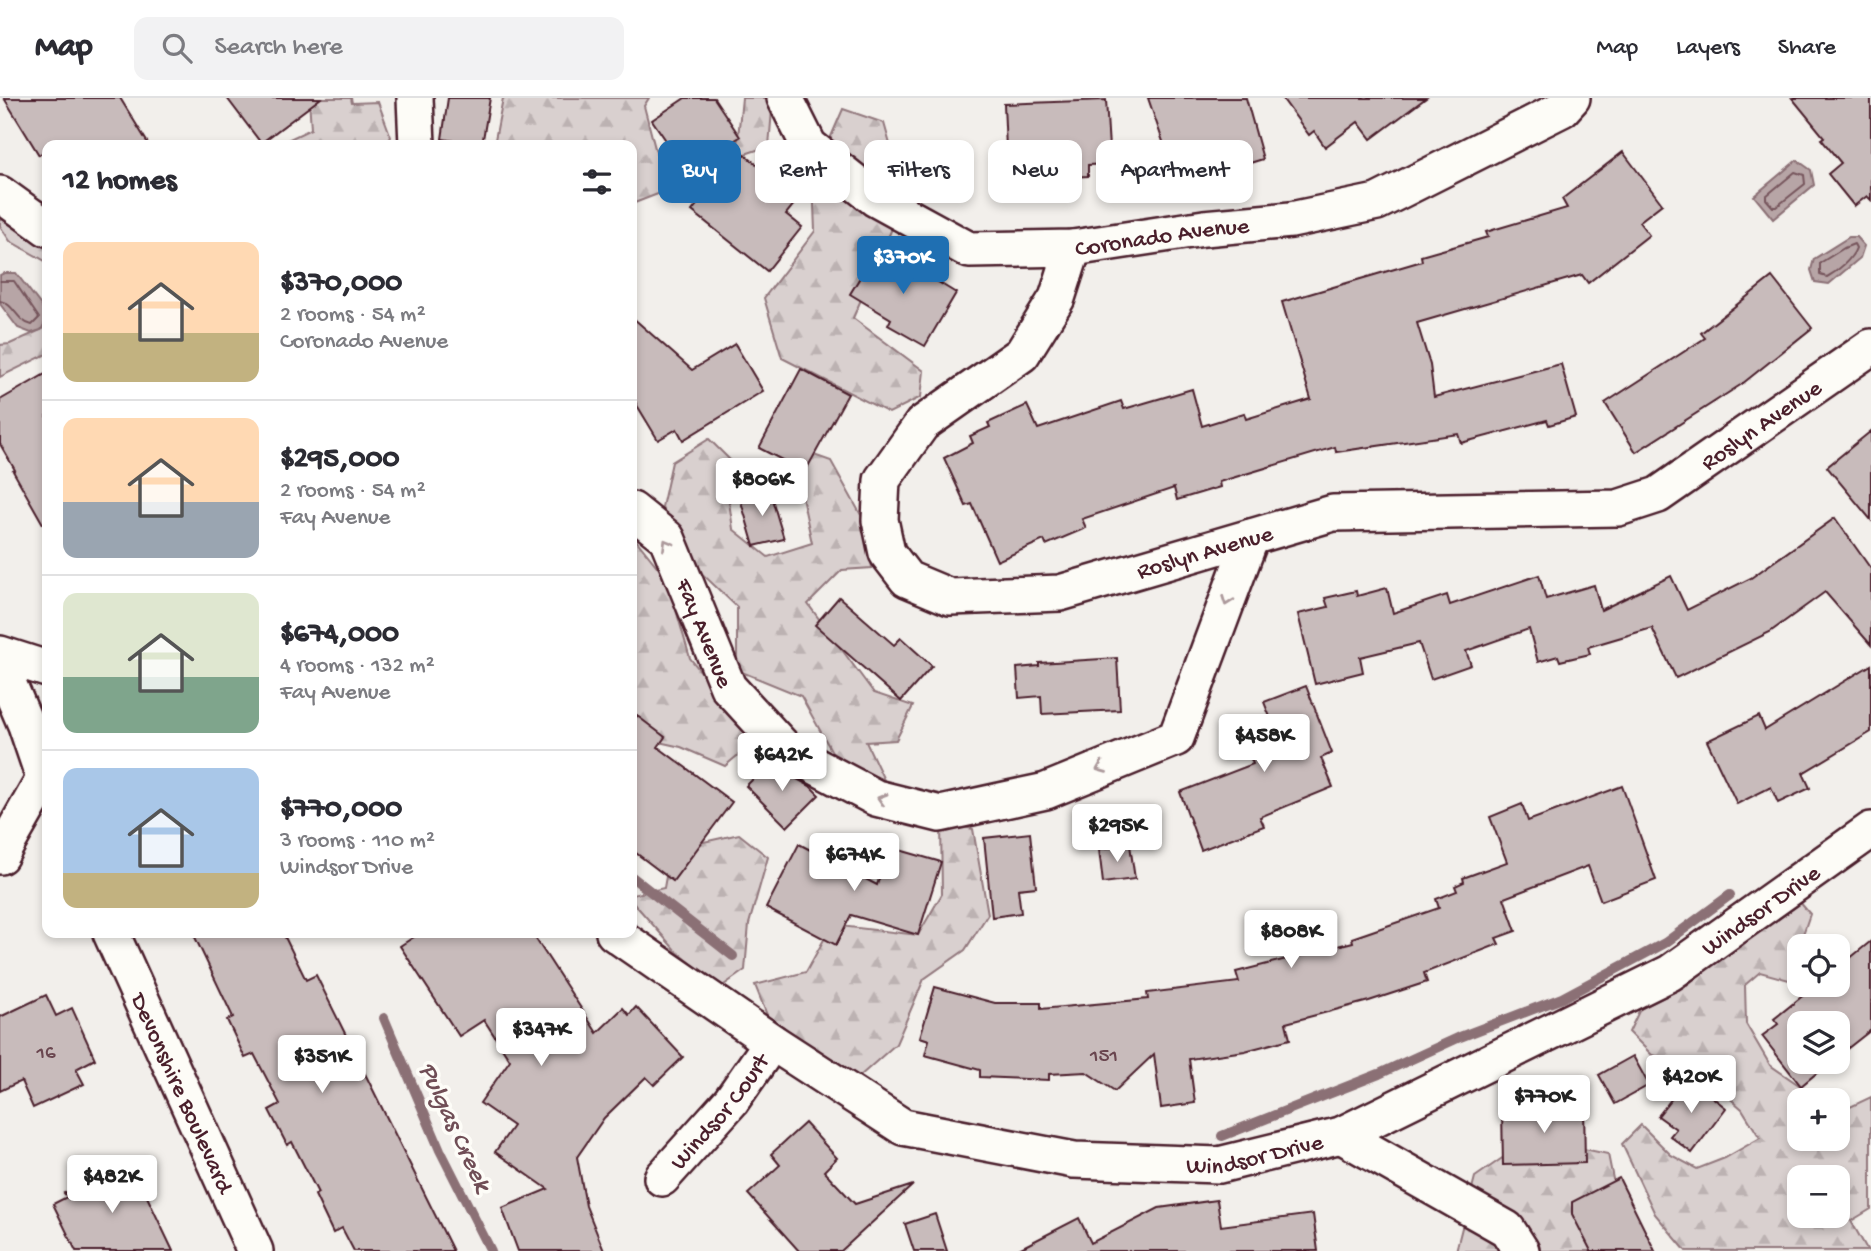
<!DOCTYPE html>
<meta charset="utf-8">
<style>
body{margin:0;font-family:"Gochi Hand",sans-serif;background:#f2f2f3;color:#2b2b33;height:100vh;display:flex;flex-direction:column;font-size:26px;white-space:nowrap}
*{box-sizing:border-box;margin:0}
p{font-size:23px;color:#7c7c81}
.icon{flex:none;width:38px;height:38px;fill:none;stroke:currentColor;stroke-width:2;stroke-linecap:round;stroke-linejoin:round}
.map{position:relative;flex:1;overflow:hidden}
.side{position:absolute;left:42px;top:42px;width:595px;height:798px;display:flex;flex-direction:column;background:#fff;border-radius:14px;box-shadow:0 4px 10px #0003}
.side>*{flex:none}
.banner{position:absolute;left:658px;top:42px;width:665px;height:63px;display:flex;gap:14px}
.controls{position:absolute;left:1787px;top:836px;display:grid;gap:14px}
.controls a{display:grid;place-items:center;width:63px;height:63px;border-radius:14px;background:#fff;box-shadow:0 4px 10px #0003;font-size:35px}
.price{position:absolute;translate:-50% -60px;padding:0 16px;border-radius:7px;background:#fff;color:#222;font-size:23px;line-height:46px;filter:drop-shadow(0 2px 4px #0008)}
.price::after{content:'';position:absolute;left:50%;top:42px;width:21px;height:16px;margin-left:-10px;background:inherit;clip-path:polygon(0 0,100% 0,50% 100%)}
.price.selected{background:#1f6fb2;color:#fff}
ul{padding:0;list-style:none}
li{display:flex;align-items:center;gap:21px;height:175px;padding:0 21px}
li+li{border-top:2px solid #e1e1e2}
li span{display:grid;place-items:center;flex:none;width:196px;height:140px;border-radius:14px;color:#555}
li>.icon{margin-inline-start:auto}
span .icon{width:84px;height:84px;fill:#fffc;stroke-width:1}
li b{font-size:30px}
h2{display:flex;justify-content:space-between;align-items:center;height:84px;padding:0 21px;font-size:30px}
.tag{padding:0 24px;border-radius:14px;background:#fff;box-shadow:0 4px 10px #0003;font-size:24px;line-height:63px}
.tag.selected{background:#1f6fb2;color:#fff}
header{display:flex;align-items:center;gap:42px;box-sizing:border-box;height:98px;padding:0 35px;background:#fff;border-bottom:2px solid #e1e1e2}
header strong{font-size:33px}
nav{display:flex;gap:38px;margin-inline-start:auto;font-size:24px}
.search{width:490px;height:63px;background:#f2f2f3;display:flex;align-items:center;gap:18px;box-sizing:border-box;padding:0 24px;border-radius:14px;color:#7c7c81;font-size:26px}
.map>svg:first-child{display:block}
.forest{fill:url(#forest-firs);stroke:#92787d;stroke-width:2;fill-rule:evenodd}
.water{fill:#b7a5a6;stroke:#8b6f75;stroke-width:2}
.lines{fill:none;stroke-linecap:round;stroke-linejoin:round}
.shore{stroke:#76555c;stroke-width:2}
.stream{stroke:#8b6f75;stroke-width:10}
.building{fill:#c8bbbb;stroke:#4a1f2b;stroke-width:2}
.minor-casing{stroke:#4a1f2b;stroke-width:40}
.minor{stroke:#fdfcf7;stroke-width:35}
.oneway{stroke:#ac999b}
.labels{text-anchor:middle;stroke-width:7;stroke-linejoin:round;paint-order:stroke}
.number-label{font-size:21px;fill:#6a464f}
.street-label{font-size:24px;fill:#4a1f2b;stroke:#fdfcf7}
.water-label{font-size:26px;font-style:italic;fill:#704e56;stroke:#fdfcf7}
</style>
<header>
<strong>Map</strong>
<div class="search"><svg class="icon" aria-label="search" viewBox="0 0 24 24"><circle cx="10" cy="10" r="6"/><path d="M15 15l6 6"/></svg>Search here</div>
<nav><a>Map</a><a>Layers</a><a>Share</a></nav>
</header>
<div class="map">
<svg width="1871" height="1153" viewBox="0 0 1871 1153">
<defs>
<pattern id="forest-firs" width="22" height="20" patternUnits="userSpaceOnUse" patternTransform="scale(1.75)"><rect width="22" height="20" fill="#d9d0cf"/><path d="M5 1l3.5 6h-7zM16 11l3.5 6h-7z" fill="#bcb2b2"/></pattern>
</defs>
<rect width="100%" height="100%" fill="#f2efeb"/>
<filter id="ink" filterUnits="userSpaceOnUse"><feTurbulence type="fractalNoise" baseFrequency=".0143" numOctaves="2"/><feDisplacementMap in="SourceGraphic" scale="14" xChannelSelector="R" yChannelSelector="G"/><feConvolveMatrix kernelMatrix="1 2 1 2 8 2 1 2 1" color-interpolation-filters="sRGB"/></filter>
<g filter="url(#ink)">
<!-- forest -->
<g class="forest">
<path d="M309 0H351L352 5 378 4 391 39 385 47H277L311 31Z"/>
<path d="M503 0H649L644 8 657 58 694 82 632 106V47H494Z"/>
<path d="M742 0H773L769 48 736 59Z"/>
<path d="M843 11 884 25 895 64 894 126 853 220 924 273 921 299 889 315 782 260 764 200 815 133 813 80Z"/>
<path d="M16 91 47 105V164L10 143 0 128V102Z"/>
<path d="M47 229V256L0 279V247L10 246Z"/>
<path d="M709 341 732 364 725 377 733 431 768 459 812 445 801 394 783 346 831 363 866 426 872 470 842 472 808 506 874 595 913 608 896 642 866 644 884 682 862 708 801 598 737 572V509L695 469 662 409 672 364Z"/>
<path d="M632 437 667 481 690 560 743 627 749 648 725 668 681 649 632 638Z"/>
<path d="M941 724 973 731 988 816 965 852 924 881 896 946 860 978 812 985 773 932 755 887 806 874 832 827 918 837 942 796Z"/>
<path d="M739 736 768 759 749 826 745 872 721 889 676 853 632 803V797L664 790 669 761 686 748Z"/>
<path d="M1799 803 1810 816 1798 851 1799 883 1796 884 1760 874 1745 887 1746 926 1770 967 1822 1003H1799V1041H1838V1008L1846 1011 1871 999V1111L1851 1123 1868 1153H1686L1655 1116 1622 1046 1641 1027 1671 1057 1697 1071 1725 1060 1760 1040 1742 1011 1692 967 1652 957 1629 934 1640 911 1686 888 1741 842ZM1799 1080H1838V1118H1799Z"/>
<path d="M1531 1040 1608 1056 1621 1121 1617 1153H1456L1475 1079Z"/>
</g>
<!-- water -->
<g class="water">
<path d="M1797 62 1811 72 1814 87 1773 121 1754 98Z"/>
<path d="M1849 139H1856L1864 148 1860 160 1829 186 1815 184 1811 172 1814 161Z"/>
<path d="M4 175H16L46 214V223L41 232 31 235 18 230 0 206V177Z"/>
</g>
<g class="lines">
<!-- shore -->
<g class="shore">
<path d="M1795 74 1804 77 1805 86 1776 109H1773L1766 101V98Z"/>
<path d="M1854 146 1856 150C1852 161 1838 173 1827 179L1820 177V165L1844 150Z"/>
<path d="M0 183H14L39 220 32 227C17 224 14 205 0 203"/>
</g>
<!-- stream -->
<g class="stream">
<path d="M632 779 733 858"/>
<path d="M384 920 440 1052 491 1153"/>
<path d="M1222 1038 1379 976 1460 939 1562 900 1665 845 1730 797"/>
</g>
</g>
<!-- building -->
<g class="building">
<path d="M4 0H120L149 47H47V51L39 57Z"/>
<path d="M227 0H321L261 45Z"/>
<path d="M448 0H490L482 47 442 41Z"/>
<path d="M685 0H714L740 39 730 45 799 100 786 116 802 129 767 173 692 113 704 98 652 22Z"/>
<path d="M1148 0H1246L1263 61 1224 73 1218 54 1177 65 1176 62 1170 64Z"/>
<path d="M1282 0H1426L1371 41 1358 24 1325 49 1314 33 1309 37Z"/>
<path d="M1792 0H1871V102L1867 98 1854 108 1828 76 1841 65 1821 41 1824 39Z"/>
<path d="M1106 2 1110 66 1088 67V78L1031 81 1030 71 1007 73 1004 6Z"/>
<path d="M1623 54 1662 106 1639 124 1649 137 1588 185 1582 177 1417 225 1430 267 1434 299 1561 266 1576 319 1549 327 1547 322 1461 345 1458 336 1336 354 1335 349 1219 384 1220 389 1177 402 1174 390 1082 421 1086 430 1046 447 1044 442 997 463 972 406 966 408 944 360 973 345 970 338 990 329 988 325 1027 307 1038 331 1121 303 1124 311 1192 291 1202 328 1244 315 1246 321 1311 301 1282 204 1422 163 1421 158 1488 139 1486 134 1567 110 1562 101Z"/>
<path d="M879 148 956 195 925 248 888 227 891 221 850 196Z"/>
<path d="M1772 179 1812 230 1742 286 1636 354 1605 305 1705 240 1701 235Z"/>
<path d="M632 219 692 272 735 246 763 293 683 342 677 331 658 342 632 299Z"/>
<path d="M801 271 848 296 805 374 759 350Z"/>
<path d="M47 275V433L13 373 15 372 0 346V302Z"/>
<path d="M1871 333V422L1827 369Z"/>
<path d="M769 391 784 441 754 448 740 400Z"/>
<path d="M1835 420 1871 471V547L1825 494 1770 534 1676 580 1652 530 1588 549 1590 556 1560 563 1558 558 1538 564 1529 531 1466 553 1471 567 1431 581 1419 545 1360 559 1363 574 1315 586 1298 516 1328 509 1325 500 1356 493 1357 498 1387 490 1393 515 1447 497 1450 507 1539 477 1546 501 1594 487 1601 512 1671 478 1687 512 1751 480Z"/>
<path d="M839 499 894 547 901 540 932 568 901 603 815 527Z"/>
<path d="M1117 560 1120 612 1042 616 1041 598 1019 600 1017 570 1039 568V565Z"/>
<path d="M1871 567V634L1803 675 1810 690 1778 705 1771 689 1737 706 1707 643 1759 618 1765 632Z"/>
<path d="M1306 588 1332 655 1321 660 1333 689 1260 719 1264 728 1201 752 1180 694 1253 666 1245 646 1276 634 1264 604Z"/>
<path d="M632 614 665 639 658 649 732 704 673 783 632 752Z"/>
<path d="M770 664 778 671 810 688 819 697 787 729 746 688Z"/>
<path d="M1622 688 1656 782 1601 803 1588 768 1504 800 1516 833 1496 840 1499 846 1424 875 1427 884 1369 903 1286 925 1290 941 1245 953 1189 961 1195 1005 1161 1010 1154 956 1115 993 1086 974 1049 976V982L980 979V972L925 957 929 942 920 939 935 889 995 905H1041V911L1148 901 1147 895 1239 884 1236 874 1353 844 1352 840 1439 810 1436 801 1457 793 1455 788 1464 784 1463 780 1507 764 1490 719 1522 706 1528 723Z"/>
<path d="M1030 735 1036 789 1018 791 1021 815 992 819 984 740Z"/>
<path d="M799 746 877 787 889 749 941 764 918 837 851 817 836 847 766 810Z"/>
<path d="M1130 747 1135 781 1103 785 1099 751Z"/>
<path d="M193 835H283L306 882 316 877 453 1153H354L342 1130 333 1135 315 1097 318 1095 292 1044 287 1047 269 1012 280 1006 254 956 245 960 227 922 233 919Z"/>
<path d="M420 835H532L597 935 623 910 629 917 636 909 683 959 654 987 646 979 604 1020 577 1059 586 1108 604 1153H518L502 1110 548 1091 495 1054 513 1028 480 1005 510 962 484 922 459 938 400 848Z"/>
<path d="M1871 843V932L1838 958V926H1799V964H1830L1801 988 1762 938 1778 926 1774 921 1816 887H1838V870Z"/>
<path d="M46 897 56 918 72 910 95 961 76 971 84 986 33 1010 21 983 0 993V919Z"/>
<path d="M1633 958 1649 987 1615 1006 1599 977Z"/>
<path d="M1688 980 1726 1010 1692 1055 1670 1038 1676 1031 1658 1018Z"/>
<path d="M1584 1008 1585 1065 1503 1067 1502 1010Z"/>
<path d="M805 1025 837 1060 824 1073 855 1106 913 1087 841 1153H799L748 1096 780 1067 771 1056Z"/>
<path d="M130 1063 173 1153H76L53 1106 67 1099 64 1095Z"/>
<path d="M1619 1080 1655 1153H1591L1572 1116V1104Z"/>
<path d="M1217 1102 1221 1128 1313 1116 1318 1153H1015L1079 1120 1091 1145 1159 1110Z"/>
<path d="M935 1116 947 1153H914L905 1126Z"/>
</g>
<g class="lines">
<!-- minor casing -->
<g class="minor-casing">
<g id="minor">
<path d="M415 0 417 47"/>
<path id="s1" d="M785 0 809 48 876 101 969 152 1073 150 1204 130 1291 122 1377 104 1562 11 1572 0"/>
<path d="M0 96 47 130"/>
<path id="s2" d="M1073 150 1057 200 1022 256 922 326 882 382 880 422 887 455 907 481 950 499 1060 495 1333 415 1618 410 1658 397 1871 249"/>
<path id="s3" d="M632 412 667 440 728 589 787 653 876 700 940 716 1046 693 1176 640 1251 439"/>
<path d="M0 556 47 571"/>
<path d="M0 566 26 627 47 689"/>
<path d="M0 758 47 676"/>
<path id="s4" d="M111 835 255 1153"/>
<path id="s5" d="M614 835 772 944 903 1029 1074 1062 1219 1067 1341 1037 1670 875 1871 732"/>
<path d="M1341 1037 1507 1131 1521 1153"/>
<path id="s6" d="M662 1080 731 1003 772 944"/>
</g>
</g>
<!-- minor -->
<use href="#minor" class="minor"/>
</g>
<!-- one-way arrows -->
<defs><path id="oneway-chevron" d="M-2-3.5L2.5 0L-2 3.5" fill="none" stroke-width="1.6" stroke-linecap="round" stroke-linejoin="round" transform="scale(1.75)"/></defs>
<g class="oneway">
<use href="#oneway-chevron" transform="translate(667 446) rotate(-120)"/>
<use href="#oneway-chevron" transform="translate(1227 503) rotate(110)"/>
<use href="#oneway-chevron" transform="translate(1101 670) rotate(158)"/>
<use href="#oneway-chevron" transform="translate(882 701) rotate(-163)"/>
</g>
</g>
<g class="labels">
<!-- number labels -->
<g class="number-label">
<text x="46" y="960">16</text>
<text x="1104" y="963">151</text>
</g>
<!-- street labels -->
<g class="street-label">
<text dy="8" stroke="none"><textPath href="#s1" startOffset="439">Coronado Avenue</textPath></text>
<text dy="8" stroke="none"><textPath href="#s2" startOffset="1309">Roslyn Avenue</textPath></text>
<text dy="8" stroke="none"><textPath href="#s2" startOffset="723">Roslyn Avenue</textPath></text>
<text dy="8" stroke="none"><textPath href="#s3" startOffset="147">Fay Avenue</textPath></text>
<text dy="8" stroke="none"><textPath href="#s5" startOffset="1270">Windsor Drive</textPath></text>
<text dy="8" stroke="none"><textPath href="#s4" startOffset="175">Devonshire Boulevard</textPath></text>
<text dy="8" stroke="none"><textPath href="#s6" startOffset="88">Windsor Court</textPath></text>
<text dy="8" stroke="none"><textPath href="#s5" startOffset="704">Windsor Drive</textPath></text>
</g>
<!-- water labels -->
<g class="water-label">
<text transform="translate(457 1028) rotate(65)" y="9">Pulgas Creek</text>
</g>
</g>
</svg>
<div class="controls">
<a><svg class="icon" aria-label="locate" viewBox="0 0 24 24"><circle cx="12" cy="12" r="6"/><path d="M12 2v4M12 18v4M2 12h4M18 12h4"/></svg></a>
<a><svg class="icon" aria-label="layers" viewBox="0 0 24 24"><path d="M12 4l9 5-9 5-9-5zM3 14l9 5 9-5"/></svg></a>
<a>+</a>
<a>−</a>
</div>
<b class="price selected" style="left:903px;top:198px">$370K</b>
<b class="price" style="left:762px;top:420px">$806K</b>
<b class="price" style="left:1264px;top:676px">$458K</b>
<b class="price" style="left:782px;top:695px">$642K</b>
<b class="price" style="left:1117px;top:766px">$295K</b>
<b class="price" style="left:854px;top:795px">$674K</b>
<b class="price" style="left:1291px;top:872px">$808K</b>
<b class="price" style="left:541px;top:970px">$347K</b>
<b class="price" style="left:322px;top:997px">$351K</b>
<b class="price" style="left:1691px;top:1017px">$420K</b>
<b class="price" style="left:1544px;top:1037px">$770K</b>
<b class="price" style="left:112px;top:1117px">$482K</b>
<div class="banner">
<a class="tag selected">Buy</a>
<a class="tag">Rent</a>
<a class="tag">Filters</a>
<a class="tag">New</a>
<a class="tag">Apartment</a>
</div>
<section class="side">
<h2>12 homes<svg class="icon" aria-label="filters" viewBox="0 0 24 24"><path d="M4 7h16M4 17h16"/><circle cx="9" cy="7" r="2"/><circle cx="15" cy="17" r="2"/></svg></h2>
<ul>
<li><span style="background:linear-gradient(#ffd9b3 65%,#c2b280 0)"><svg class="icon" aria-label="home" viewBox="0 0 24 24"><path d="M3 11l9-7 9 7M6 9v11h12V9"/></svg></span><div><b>$370,000</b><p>2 rooms · 54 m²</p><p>Coronado Avenue</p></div></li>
<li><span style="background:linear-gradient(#ffd9b3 60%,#9aa5b1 0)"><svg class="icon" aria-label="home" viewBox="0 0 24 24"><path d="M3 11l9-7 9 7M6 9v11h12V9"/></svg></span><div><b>$295,000</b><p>2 rooms · 54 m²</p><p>Fay Avenue</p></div></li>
<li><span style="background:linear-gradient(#dfe7d0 60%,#7fa58c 0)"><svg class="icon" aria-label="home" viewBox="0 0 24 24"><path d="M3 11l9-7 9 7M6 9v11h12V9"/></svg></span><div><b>$674,000</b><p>4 rooms · 132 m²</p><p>Fay Avenue</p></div></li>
<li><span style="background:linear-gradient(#a9c7e8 75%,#c2b280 0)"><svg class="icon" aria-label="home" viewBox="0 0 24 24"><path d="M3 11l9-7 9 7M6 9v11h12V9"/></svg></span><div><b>$770,000</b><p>3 rooms · 110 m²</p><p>Windsor Drive</p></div></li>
</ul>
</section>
</div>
